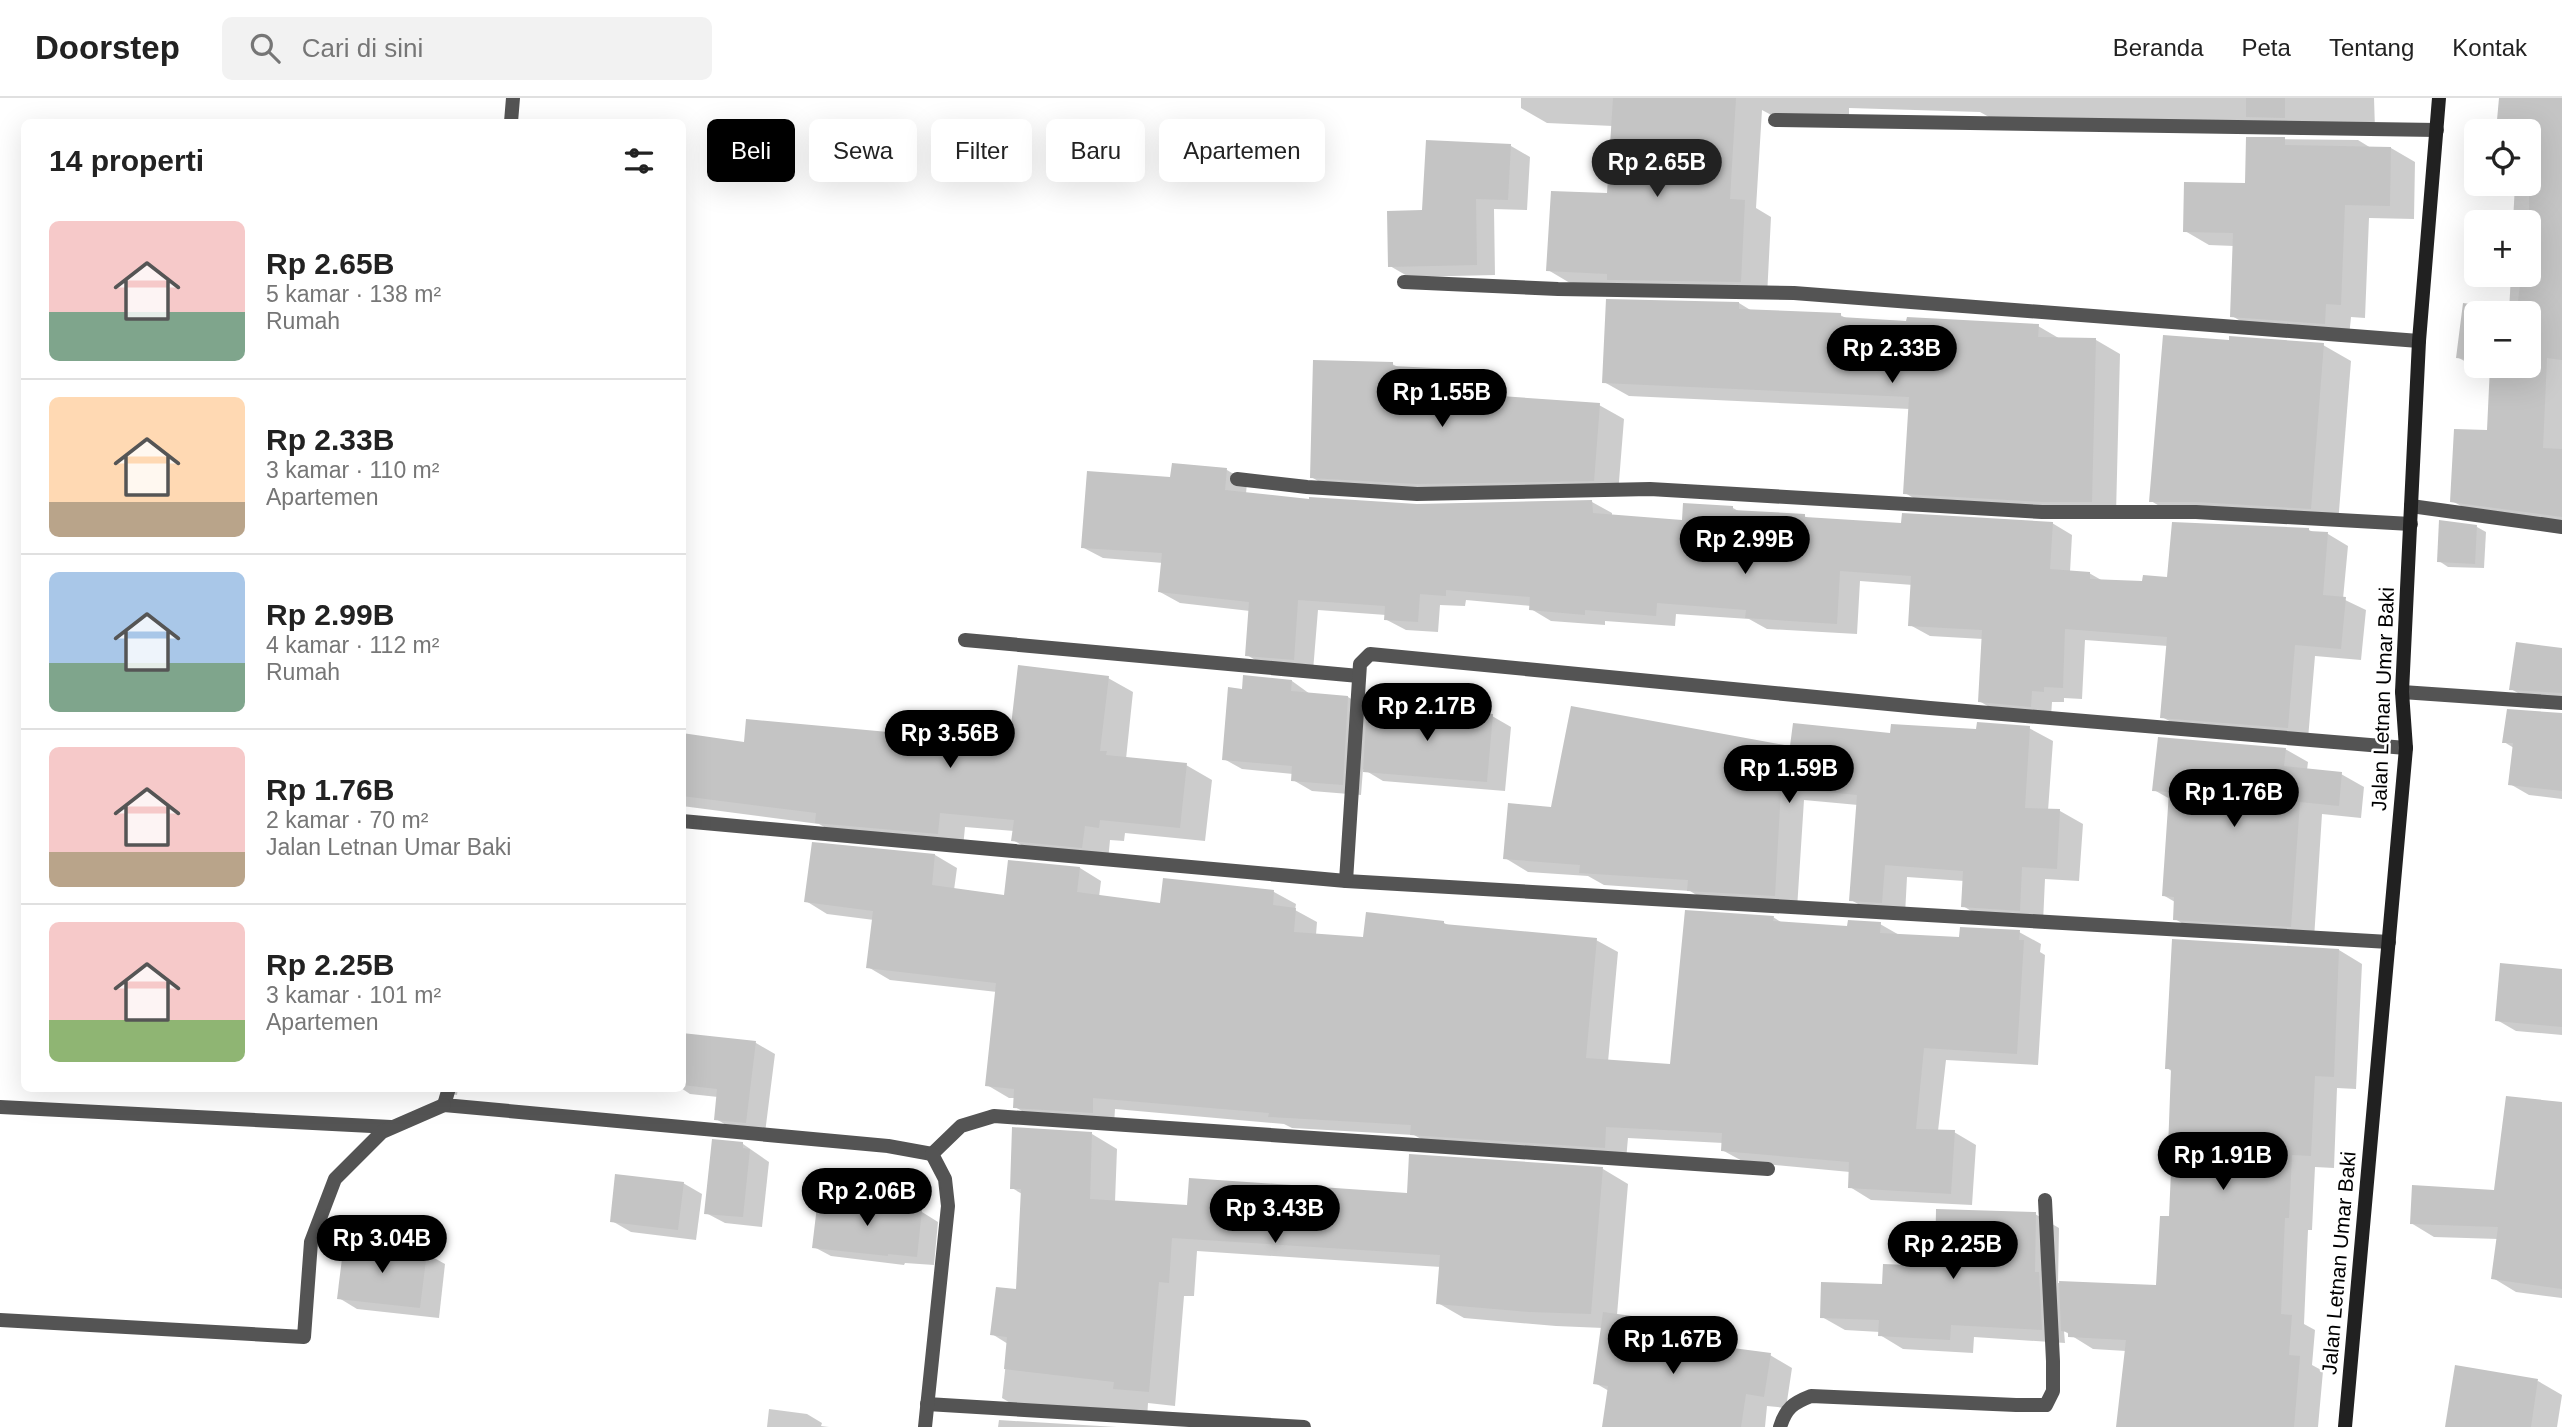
<!DOCTYPE html>
<html lang="id">
<meta charset="utf-8">
<style>
body{margin:0;font-family:Arial,sans-serif;background:#f2f2f2;color:#222;height:100vh;display:flex;flex-direction:column;font-size:26px;white-space:nowrap}
*{box-sizing:border-box;margin:0}
p{font-size:23px;color:#767676}
.icon{flex:none;width:38px;height:38px;fill:none;stroke:currentColor;stroke-width:2;stroke-linecap:round;stroke-linejoin:round}
.map{position:relative;flex:1;overflow:hidden}
.drawer{position:absolute;left:21px;top:21px;width:665px;height:973px;display:flex;flex-direction:column;background:#fff;border-radius:10px;box-shadow:0 7px 28px #0002}
.drawer>*{flex:none}
.guide{position:absolute;left:707px;top:21px;width:665px;height:63px;display:flex;gap:14px}
.tools{position:absolute;left:2464px;top:21px;display:grid;gap:14px}
.tools a{display:grid;place-items:center;width:77px;height:77px;border-radius:10px;background:#fff;box-shadow:0 7px 28px #0002;font-size:35px}
.price{position:absolute;translate:-50% -60px;padding:0 16px;border-radius:24px;background:#000;color:#fff;font-size:23px;line-height:46px;filter:drop-shadow(0 2px 4px #0008)}
.price::after{content:'';position:absolute;left:50%;top:42px;width:21px;height:16px;margin-left:-10px;background:inherit;clip-path:polygon(0 0,100% 0,50% 100%)}
.price.active{background:#222;color:#fff}
ul{padding:0;list-style:none}
li{display:flex;align-items:center;gap:21px;height:175px;padding:0 28px}
li+li{border-top:2px solid #e0e0e0}
li span{display:grid;place-items:center;flex:none;width:196px;height:140px;border-radius:10px;color:#555}
li>.icon{margin-inline-start:auto}
span .icon{width:84px;height:84px;fill:#fffc;stroke-width:1}
li b{font-size:30px}
h2{display:flex;justify-content:space-between;align-items:center;height:84px;padding:0 28px;font-size:30px}
.pill{padding:0 24px;border-radius:10px;background:#fff;box-shadow:0 7px 28px #0002;font-size:24px;line-height:63px}
.pill.active{background:#000;color:#fff}
header{display:flex;align-items:center;gap:42px;box-sizing:border-box;height:98px;padding:0 35px;background:#fff;border-bottom:2px solid #e0e0e0}
header strong{font-size:33px}
nav{display:flex;gap:38px;margin-inline-start:auto;font-size:24px}
.search{width:490px;height:63px;background:#f2f2f2;display:flex;align-items:center;gap:18px;box-sizing:border-box;padding:0 24px;border-radius:10px;color:#767676;font-size:26px}
.map>svg:first-child{display:block}
.shadow{fill:#0003;fill-rule:evenodd}
.building{fill:#c4c4c4}
.lines{fill:none;stroke-linecap:round;stroke-linejoin:round}
.street{stroke:#545454;stroke-width:14}
.secondary{stroke:#212121;stroke-width:14}
.labels{text-anchor:middle;stroke-width:5;stroke-linejoin:round;paint-order:stroke}
.street-label{font-size:21px;fill:#000;stroke:#fff}
</style>
<header>
<strong>Doorstep</strong>
<div class="search"><svg class="icon" aria-label="search" viewBox="0 0 24 24"><circle cx="10" cy="10" r="6"/><path d="M15 15l6 6"/></svg>Cari di sini</div>
<nav><a>Beranda</a><a>Peta</a><a>Tentang</a><a>Kontak</a></nav>
</header>
<div class="map">
<svg width="2562" height="1329" viewBox="0 0 2562 1329">
<rect width="100%" height="100%" fill="#fff"/>
<!-- shadow -->
<g class="shadow">
<path d="M1521 0H2374L2375 31 1989 19 1980 14 1849 10V19H1775L1762 12 1756 110 1771 119 1767 199 1575 188 1548 172 1609 97 1613 28 1547 25 1521 10Z"/>
<path d="M2500 0H2562V429L2474 415 2452 403 2489 333 2492 273 2479 271 2457 259 2464 207 2509 213 2511 177H2529V124H2513L2515 86H2529V33H2498ZM2476 215H2529V268H2476Z"/>
<path d="M2247 41 2358 42 2371 50H2391L2415 64 2414 121 2369 120 2365 220 2351 219 2349 239 2256 232 2232 218 2234 148 2209 147 2185 133 2246 87Z"/>
<path d="M1511 48 1530 59 1527 112 1494 111 1495 177 1409 179 1390 168 1424 114Z"/>
<path d="M1739 205 1752 213 1840 217 1848 221 2038 228 2062 242H2096L2120 256 2116 417 1929 409 1905 395 1910 311 1629 298 1604 284Z"/>
<path d="M2323 247 2351 263 2338 426 2178 419 2151 403Z"/>
<path d="M1392 266 1400 270 1473 274 1498 288 1497 300 1599 307 1624 321 1618 396 1336 393 1311 379Z"/>
<path d="M1173 366 1227 372 1247 384 1246 396 1311 403 1416 407 1592 404 1612 415V418L1683 424 1733 410 1740 414 1804 418 1811 422 1903 427 2052 425 2072 437 2070 474 2089 475 2103 483 2144 485 2169 481 2309 432 2315 435 2328 436 2348 448 2343 501 2366 512 2361 562 2315 558 2308 641 2182 630 2162 619 2168 548 2085 542 2082 601 2064 600V604H2052L2051 619 2000 615 1979 603 1983 541 1930 538 1910 527 1913 487 1860 483 1857 536 1767 531 1749 521 1676 516 1675 528 1605 523V527L1551 523 1531 511V508L1466 502 1465 508 1440 507 1438 534 1406 532 1385 521 1386 517 1318 512 1313 573 1267 569 1247 557 1250 513 1180 505 1160 494 1163 465 1103 460 1082 449 1172 381Z"/>
<path d="M2477 429 2486 434 2484 470 2448 469 2439 463Z"/>
<path d="M2562 552V604L2530 602 2511 591Z"/>
<path d="M1108 580 1133 594 1126 661 1186 667 1212 682 1205 743 1125 735 1124 743 1110 742 1108 763 1038 757 1013 742 1014 733 965 729 963 750 842 739 819 726 682 708V637L745 646 1010 647Z"/>
<path d="M1292 583 1310 596 1348 599 1368 611 1492 618 1511 629 1505 693 1383 683 1363 671 1361 697 1312 693 1293 682V676L1242 671 1224 661 1244 593Z"/>
<path d="M2562 616V701L2529 697 2510 686 2514 650 2504 644Z"/>
<path d="M2029 630 2053 643 2048 713H2060L2083 726 2079 783 2045 781 2043 825 1986 822 1963 808 1964 783 1907 779 1905 817 1874 815 1851 802 1858 707 1804 702 1797 811 1711 806 1690 793 1604 787 1588 778 1528 774 1505 760 1553 710 1792 650 1892 637Z"/>
<path d="M2285 651 2308 664 2307 672 2341 676 2364 689 2361 720 2322 716 2314 841 2197 834 2175 821V804L2163 797 2170 701 2154 692Z"/>
<path d="M814 746 935 757 957 770 954 792 1006 799 1080 770 1101 783 1099 799 1161 807 1164 782 1274 794 1296 806 1295 812 1317 824 1316 837 1364 841 1444 825 1450 828 1596 842 1618 854 1608 964 1671 968 1773 819 1784 826 1849 830 1880 826 1901 838 1961 841 2019 834 2041 846 2040 854 2045 857 2038 967 1946 962 1938 1033 1954 1034 1976 1047 1972 1107 1871 1102 1850 1089V1074L1744 1064 1722 1052 1723 1045 1628 1040 1626 1062 1434 1048 1414 1037 1292 1030 1284 1026 1115 1011 1114 1027 1036 1021 1015 1009V1000H1009L987 987 997 894 890 882 868 869 874 822 827 816 806 803Z"/>
<path d="M2339 852 2362 866 2356 991 2337 990 2334 1070 2315 1069 2312 1132H2308L2304 1226 2315 1232 2312 1267 2323 1273 2318 1329H2117L2126 1253 2093 1251 2064 1233 2065 1245 1974 1239 1973 1255 1903 1251 1880 1237V1234L1845 1232 1822 1219 1884 1188 1937 1170 2035 1116 2059 1130 2058 1185 2158 1189 2171 1120 2174 1053 2170 1050 2173 974 2167 970Z"/>
<path d="M2562 873V937L2516 933 2497 922Z"/>
<path d="M682 937 756 945 775 956 765 1035 735 1032 716 1021 718 999 690 996 681 990Z"/>
<path d="M418 990H458L457 997Z"/>
<path d="M2562 1006V1200L2516 1194 2493 1180 2498 1141 2434 1139 2411 1125 2496 1093Z"/>
<path d="M1092 1036 1117 1051 1115 1104 1189 1109 1408 1097 1603 1071 1628 1086 1617 1217 1689 1227 1711 1240 1710 1249 1770 1257 1792 1270 1786 1310 1767 1308 1765 1329H1604L1609 1293 1595 1285 1603 1230 1556 1228 1464 1220 1438 1205 1441 1169 1197 1153 1194 1198H1184L1175 1308 1148 1305 1147 1322 1027 1315 1002 1300 1008 1246 992 1236 1018 1193 1022 1096 1012 1090Z"/>
<path d="M743 1046 769 1064 762 1129 725 1125 706 1115Z"/>
<path d="M683 1085 702 1096 696 1142 631 1134 612 1123Z"/>
<path d="M922 1114 938 1124 934 1167 905 1165 904 1167 831 1158 814 1149Z"/>
<path d="M427 1156 445 1166 439 1220 357 1211 339 1200Z"/>
<path d="M2538 1283 2562 1297 2557 1329H2448Z"/>
<path d="M769 1311 807 1316 822 1325 821 1328 829 1329H767Z"/>
<path d="M999 1322 1117 1329H998Z"/>
</g>
<!-- building -->
<g class="building">
<path d="M1613 0H1736L1730 101 1745 102 1741 184 1607 182V176L1546 173 1551 93 1607 95Z"/>
<path d="M2246 0H2285V20L2246 19Z"/>
<path d="M2499 0H2562V262L2547 260 2543 350 2562 351V419L2450 404 2454 331 2487 332 2490 268H2529V215H2476V262L2456 260 2463 205 2517 212 2521 177H2529V33H2496Z"/>
<path d="M2246 39H2285V47L2391 49 2390 108 2345 107 2341 207 2326 206 2325 226 2230 219 2233 135 2183 134 2184 84 2245 85Z"/>
<path d="M1426 42 1511 46 1508 102 1476 101 1477 167 1388 169 1387 113 1422 112Z"/>
<path d="M1606 201 1739 204V211L1841 215V219L1906 223 1907 219 2039 226 2038 239 2096 240 2092 404H2042L1903 396 1909 299 1602 285Z"/>
<path d="M2163 237 2229 242V238L2324 245 2311 411 2197 404H2149Z"/>
<path d="M1313 262 1393 264V268L1474 272 1472 296 1600 305 1594 383 1417 386 1310 380Z"/>
<path d="M1172 365 1227 370 1225 392 1309 401V399L1417 406 1592 402 1593 415 1682 422 1683 405 1733 408V412L1805 416V419L1901 425 1902 415 2053 424 2050 471 2090 474V481L2142 483 2143 477 2167 479 2172 424 2309 430V433L2328 434 2323 497 2346 499 2341 551 2295 547 2288 630 2160 620 2167 539 2065 531 2063 590 2044 589V594L2032 593 2031 609 1978 604 1982 532 1908 528 1911 478 1840 473 1837 526 1745 520 1746 512 1657 505 1656 518 1585 512V517L1529 512 1530 499 1446 492V498L1420 496 1418 524 1384 522 1385 508 1298 502 1294 562 1245 558 1249 504 1158 494 1162 455 1081 450 1087 373 1170 379Z"/>
<path d="M2439 422 2477 427 2475 466 2437 464Z"/>
<path d="M2516 544 2562 550V595L2509 592Z"/>
<path d="M1018 567 1109 578 1100 653H1107L1106 657 1187 665 1180 730 1100 722 1099 730 1085 728 1082 750 1011 743 1014 722 940 715 938 736 815 725 816 715 682 698V635L744 644 746 621 1009 645Z"/>
<path d="M1243 577 1292 582 1291 593 1348 598 1343 687 1291 683 1292 668 1222 662 1228 589 1242 591Z"/>
<path d="M1367 605 1493 616 1487 684 1363 674Z"/>
<path d="M1571 608 1790 648 1793 625 1890 635 1891 626 1976 631 1977 624 2030 628 2025 710 2060 711 2057 771 2022 769 2020 813 1961 809 1963 773 1885 767 1882 805 1849 803 1857 697 1781 690 1775 798 1687 793 1688 782 1579 775 1580 767 1503 761 1508 705 1551 709Z"/>
<path d="M2507 611 2562 615V693L2508 687 2513 645H2502Z"/>
<path d="M2158 639 2286 650 2284 668 2342 674 2339 708 2300 704 2291 829 2173 822 2174 799 2162 798 2169 694 2152 693Z"/>
<path d="M812 744 935 756 932 787 1004 797 1008 762 1080 769 1077 794 1160 805 1163 780 1274 792 1273 807 1296 810 1294 834 1363 839 1366 814 1444 823V826L1597 840 1586 960 1670 966 1685 812 1774 818 1773 823 1847 828 1848 822 1881 824 1880 835 1959 839 1960 829 2020 832 2019 842H2024L2017 956 1924 950 1916 1031 1955 1032 1951 1096 1848 1090 1849 1064 1721 1053 1722 1035 1606 1029 1605 1050 1410 1037 1411 1027 1268 1019 1269 1015 1093 1000V1015L1013 1010 1014 991 985 988 996 885 866 870 873 813 804 804Z"/>
<path d="M2172 841 2339 851 2334 979 2315 978 2311 1058 2292 1057 2289 1120H2285L2281 1216 2292 1217 2289 1257 2300 1258 2294 1329H2116L2126 1242 2068 1239V1234L2061 1233 2059 1183 2156 1187 2160 1118H2169L2172 1051H2168L2171 971H2165Z"/>
<path d="M2500 865 2562 871V929L2495 923Z"/>
<path d="M682 935 756 943 746 1025 714 1022 717 991 682 987Z"/>
<path d="M2506 998 2562 1004V1191L2491 1181 2498 1129 2410 1126 2412 1087 2494 1092Z"/>
<path d="M1012 1029 1092 1034 1090 1101 1187 1107 1189 1080 1407 1095 1409 1056 1603 1069 1591 1216 1529 1214 1436 1206 1440 1157 1172 1140 1169 1185 1159 1184 1149 1294 1113 1291 1114 1284 1004 1271 1007 1239 990 1237 996 1189 1016 1191 1021 1091H1010Z"/>
<path d="M712 1041 743 1044V1050L750 1051 743 1119 704 1116Z"/>
<path d="M615 1076 684 1084 678 1132 610 1124Z"/>
<path d="M818 1100 922 1112 917 1159 888 1156V1158L812 1150Z"/>
<path d="M1936 1111 2036 1114 2035 1174H2039L2042 1232 1951 1227 1950 1242 1878 1238 1879 1222 1820 1220 1821 1184 1882 1186 1883 1166 1935 1168Z"/>
<path d="M344 1144 427 1154 420 1210 337 1201Z"/>
<path d="M1603 1214 1690 1226 1687 1244 1771 1255 1764 1299 1746 1296 1741 1329H1602L1608 1288 1593 1286Z"/>
<path d="M2455 1267 2538 1281 2531 1329H2445Z"/>
</g>
<g class="lines">
<!-- street -->
<g class="street">
<path d="M1775 22 2437 32"/>
<path d="M511 24 513 0"/>
<path d="M1404 184 1558 191 1794 195 2419 243"/>
<path d="M1237 381 1307 389 1417 396 1650 391 2042 414H2196L2411 426"/>
<path d="M2411 408 2562 429"/>
<path d="M965 542 1359 578"/>
<path d="M2402 594 2562 605"/>
<path d="M682 723 1346 783 2389 844"/>
<path d="M1346 783 1360 566 1370 556 1930 610 2406 650"/>
<path d="M449 990 444 1007 888 1048 932 1056"/>
<path d="M0 1009 391 1029"/>
<path d="M932 1056 961 1028 994 1018 1768 1071"/>
<path d="M0 1222 304 1239 311 1144 335 1081 382 1034 444 1007"/>
<path d="M927 1306 1304 1329"/>
<path d="M925 1329 948 1108 945 1081 932 1056"/>
<path d="M1780 1329C1786 1310 1793 1305 1811 1298L2016 1307H2046L2053 1293V1263L2045 1102"/>
</g>
<!-- secondary -->
<path class="secondary" d="M2345 1329 2406 650 2402 594 2419 243 2439 0"/>
</g>
<g class="labels">
<!-- street labels -->
<g class="street-label">
<text transform="translate(2383 601) rotate(-88)" y="7">Jalan Letnan Umar Baki</text>
<text transform="translate(2339 1165) rotate(-85)" y="7">Jalan Letnan Umar Baki</text>
</g>
</g>
</svg>
<div class="tools">
<a><svg class="icon" aria-label="locate" viewBox="0 0 24 24"><circle cx="12" cy="12" r="6"/><path d="M12 2v4M12 18v4M2 12h4M18 12h4"/></svg></a>
<a>+</a>
<a>−</a>
</div>
<b class="price active" style="left:1657px;top:101px">Rp 2.65B</b>
<b class="price" style="left:1892px;top:287px">Rp 2.33B</b>
<b class="price" style="left:1442px;top:331px">Rp 1.55B</b>
<b class="price" style="left:1745px;top:478px">Rp 2.99B</b>
<b class="price" style="left:1427px;top:645px">Rp 2.17B</b>
<b class="price" style="left:950px;top:672px">Rp 3.56B</b>
<b class="price" style="left:1789px;top:707px">Rp 1.59B</b>
<b class="price" style="left:2234px;top:731px">Rp 1.76B</b>
<b class="price" style="left:2223px;top:1094px">Rp 1.91B</b>
<b class="price" style="left:867px;top:1130px">Rp 2.06B</b>
<b class="price" style="left:1275px;top:1147px">Rp 3.43B</b>
<b class="price" style="left:382px;top:1177px">Rp 3.04B</b>
<b class="price" style="left:1953px;top:1183px">Rp 2.25B</b>
<b class="price" style="left:1673px;top:1278px">Rp 1.67B</b>
<div class="guide">
<a class="pill active">Beli</a>
<a class="pill">Sewa</a>
<a class="pill">Filter</a>
<a class="pill">Baru</a>
<a class="pill">Apartemen</a>
</div>
<section class="drawer">
<h2>14 properti<svg class="icon" aria-label="filters" viewBox="0 0 24 24"><path d="M4 7h16M4 17h16"/><circle cx="9" cy="7" r="2"/><circle cx="15" cy="17" r="2"/></svg></h2>
<ul>
<li><span style="background:linear-gradient(#f6c9c9 65%,#7fa58c 0)"><svg class="icon" aria-label="home" viewBox="0 0 24 24"><path d="M3 11l9-7 9 7M6 9v11h12V9"/></svg></span><div><b>Rp 2.65B</b><p>5 kamar · 138 m²</p><p>Rumah</p></div></li>
<li><span style="background:linear-gradient(#ffd9b3 75%,#b9a48a 0)"><svg class="icon" aria-label="home" viewBox="0 0 24 24"><path d="M3 11l9-7 9 7M6 9v11h12V9"/></svg></span><div><b>Rp 2.33B</b><p>3 kamar · 110 m²</p><p>Apartemen</p></div></li>
<li><span style="background:linear-gradient(#a9c7e8 65%,#7fa58c 0)"><svg class="icon" aria-label="home" viewBox="0 0 24 24"><path d="M3 11l9-7 9 7M6 9v11h12V9"/></svg></span><div><b>Rp 2.99B</b><p>4 kamar · 112 m²</p><p>Rumah</p></div></li>
<li><span style="background:linear-gradient(#f6c9c9 75%,#b9a48a 0)"><svg class="icon" aria-label="home" viewBox="0 0 24 24"><path d="M3 11l9-7 9 7M6 9v11h12V9"/></svg></span><div><b>Rp 1.76B</b><p>2 kamar · 70 m²</p><p>Jalan Letnan Umar Baki</p></div></li>
<li><span style="background:linear-gradient(#f6c9c9 70%,#8fb573 0)"><svg class="icon" aria-label="home" viewBox="0 0 24 24"><path d="M3 11l9-7 9 7M6 9v11h12V9"/></svg></span><div><b>Rp 2.25B</b><p>3 kamar · 101 m²</p><p>Apartemen</p></div></li>
</ul>
</section>
</div>
